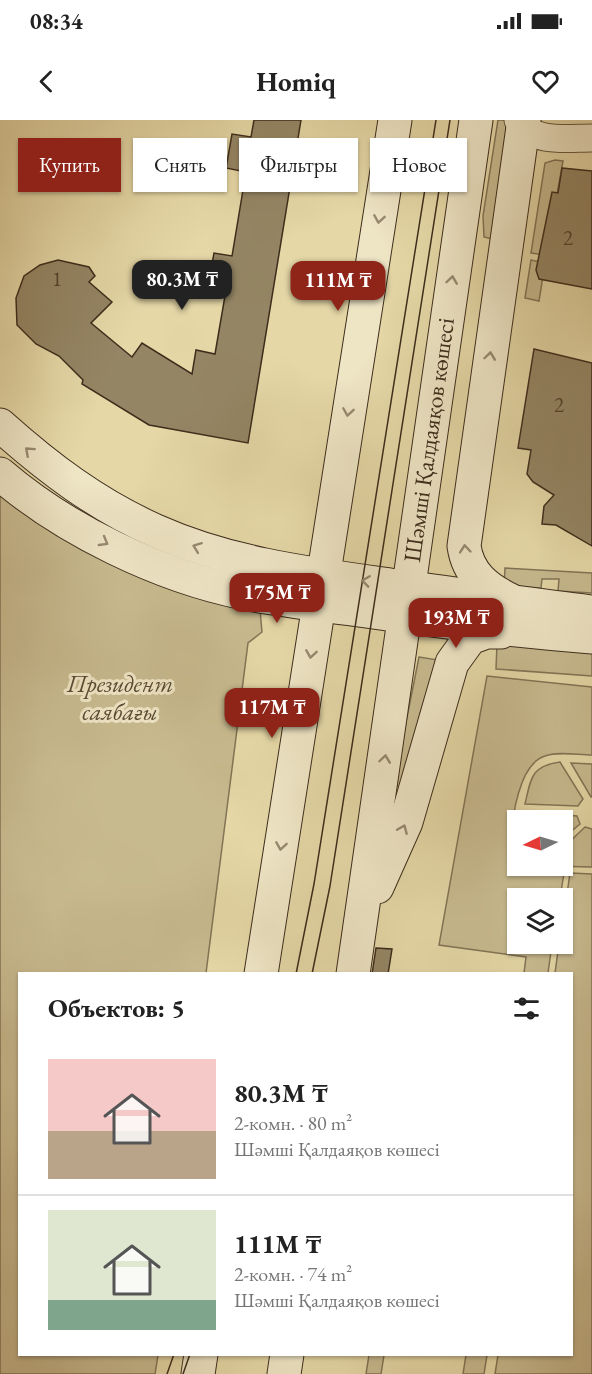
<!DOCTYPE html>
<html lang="ru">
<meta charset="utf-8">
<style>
body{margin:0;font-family:"EB Garamond",serif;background:#f6f6f6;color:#222;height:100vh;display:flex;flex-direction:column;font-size:22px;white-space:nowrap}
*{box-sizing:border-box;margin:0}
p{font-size:20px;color:#767676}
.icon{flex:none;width:33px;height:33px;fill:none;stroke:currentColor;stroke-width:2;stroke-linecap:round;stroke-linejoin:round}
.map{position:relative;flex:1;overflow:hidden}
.drawer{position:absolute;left:18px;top:852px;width:555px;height:384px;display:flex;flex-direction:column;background:#fff;border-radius:0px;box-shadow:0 2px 4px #0004}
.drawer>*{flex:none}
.banner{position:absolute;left:18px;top:18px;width:556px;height:54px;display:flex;gap:12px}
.needle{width:39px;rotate:265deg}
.buttons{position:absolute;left:507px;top:690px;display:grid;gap:12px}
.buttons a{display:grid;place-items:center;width:66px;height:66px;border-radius:0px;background:#fff;box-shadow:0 2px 4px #0004;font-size:30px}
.price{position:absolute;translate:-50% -51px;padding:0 14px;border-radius:12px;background:#8f2418;color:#fff;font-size:20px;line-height:39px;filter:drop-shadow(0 2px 3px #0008)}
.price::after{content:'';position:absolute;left:50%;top:36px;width:18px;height:14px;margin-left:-9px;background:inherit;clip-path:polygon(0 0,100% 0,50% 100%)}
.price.active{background:#222;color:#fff}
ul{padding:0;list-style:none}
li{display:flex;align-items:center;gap:18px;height:150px;padding:0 30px}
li+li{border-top:2px solid #e0e0e0}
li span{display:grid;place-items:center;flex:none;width:168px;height:120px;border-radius:0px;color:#555}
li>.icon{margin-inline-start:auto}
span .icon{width:72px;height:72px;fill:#fffc;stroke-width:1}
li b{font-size:26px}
h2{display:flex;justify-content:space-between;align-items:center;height:72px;padding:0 30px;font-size:26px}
.chip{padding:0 21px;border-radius:0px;background:#fff;box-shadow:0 2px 4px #0004;font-size:21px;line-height:54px}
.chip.active{background:#8f2418;color:#fff}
.status{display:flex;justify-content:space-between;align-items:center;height:42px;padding:0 30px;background:#fff;direction:ltr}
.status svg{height:16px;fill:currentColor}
header{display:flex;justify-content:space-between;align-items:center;height:78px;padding:0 30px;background:#fff;font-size:27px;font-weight:700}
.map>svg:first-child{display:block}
.green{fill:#c8ba8f;stroke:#827456;stroke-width:1.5}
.building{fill:#948564;stroke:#3d2d1c;stroke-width:1.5}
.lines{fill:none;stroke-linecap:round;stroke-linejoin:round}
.street-casing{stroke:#67583e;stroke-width:29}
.secondary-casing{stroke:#3d2d1c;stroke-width:35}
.street{stroke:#eee5c5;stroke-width:27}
.secondary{stroke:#eee5c5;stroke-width:33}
.tram{stroke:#3d2d1c;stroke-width:1.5}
.oneway{stroke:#968970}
.labels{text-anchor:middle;stroke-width:6;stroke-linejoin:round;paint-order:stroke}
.number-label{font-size:21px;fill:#53432e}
.street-label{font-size:24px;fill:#3d2d1c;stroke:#eee5c5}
.park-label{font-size:24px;font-style:italic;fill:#594933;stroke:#eee5c5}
</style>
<div class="status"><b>08:34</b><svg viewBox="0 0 49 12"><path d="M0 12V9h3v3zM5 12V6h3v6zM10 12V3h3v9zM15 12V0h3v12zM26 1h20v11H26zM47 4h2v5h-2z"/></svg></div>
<header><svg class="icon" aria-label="back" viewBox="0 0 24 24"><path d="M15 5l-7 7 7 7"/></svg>Homiq<svg class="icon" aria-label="heart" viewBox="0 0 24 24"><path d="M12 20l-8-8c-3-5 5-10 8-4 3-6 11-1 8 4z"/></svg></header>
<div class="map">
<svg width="592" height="1254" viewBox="0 0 592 1254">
<rect width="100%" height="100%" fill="#e5d7a6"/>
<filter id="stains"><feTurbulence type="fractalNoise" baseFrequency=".00333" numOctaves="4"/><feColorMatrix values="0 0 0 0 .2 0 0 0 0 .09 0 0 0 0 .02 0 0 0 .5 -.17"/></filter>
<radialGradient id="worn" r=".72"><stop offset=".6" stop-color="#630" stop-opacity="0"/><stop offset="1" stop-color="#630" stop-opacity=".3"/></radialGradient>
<!-- green -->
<g class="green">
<path d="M498 0H510L500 121 484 117 483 96Z"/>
<path d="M555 40 563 41 546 135 531 133 545 43Z"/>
<path d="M531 140 545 143 539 181 525 178Z"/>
<path d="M0 369 260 490 262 512 248 523 206 853 20 854V1234L158 1235 155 1254H0Z"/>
<path d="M505 448 592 453V473L558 471 559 459H542L541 468 504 466Z"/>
<path d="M497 523 592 530V556L496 549Z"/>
<path d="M419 537 438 540 420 594 403 675 382 723Z"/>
<path d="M487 556 592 567V635C578 635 558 631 545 636 519 644 511 699 512 723 512 731 517 738 518 746L537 751 564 753 560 778H518V824H552L548 853H524L526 837 439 825Z"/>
<path d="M560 642 583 679 578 686 525 684C531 658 531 646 560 642Z"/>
<path d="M571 643 592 644V677H591Z"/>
<path d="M523 692 577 696 580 704 563 718 562 700H523Z"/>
<path d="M585 707 592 709V747L549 746H562L563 728Z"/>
<path d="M570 753 592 754V1254H495L498 1235 572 1234V854L555 853 559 824H562L563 802Z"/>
<path d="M369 1235H384L381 1254H366Z"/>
<path d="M466 1235H487L484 1254H463Z"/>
</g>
<!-- building -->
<g class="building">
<path d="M254 0H301L248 323 149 305 82 264 83 260 59 236 36 224 17 205 16 178 24 156 40 145 58 140 89 147 95 156 89 162 112 182 91 203 132 237 142 223 192 254 196 230 215 234 226 170 208 167 214 133 232 136 246 52 226 48 232 14 251 17Z"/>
<path d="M562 48 592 51V169L539 159 536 150 552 72 558 73Z"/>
<path d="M534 229 592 243V426L556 405 542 404 544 386 554 375 533 362 527 354 531 330 518 328Z"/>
<path d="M376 828 392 829 388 854H372Z"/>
</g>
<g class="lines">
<!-- street casing -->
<g class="street-casing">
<path id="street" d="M518 0C533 24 567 18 592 18"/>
</g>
<!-- secondary casing -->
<g class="secondary-casing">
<g id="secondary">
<path d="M0 305C48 348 97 385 156 411 230 444 311 454 390 465 457 474 524 484 592 492"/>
<path d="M0 354C65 410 160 456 244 473 284 481 325 485 366 491 441 502 516 511 592 517"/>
<path d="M510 480C486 468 468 454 464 426L524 0"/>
<path d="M377 767 406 702 452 543 470 518 486 512H501"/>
<path d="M261 854 395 0"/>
<path d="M353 854 476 0"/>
<path d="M198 1254 201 1234"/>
<path d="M284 1254 287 1234"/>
</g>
</g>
<!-- street -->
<use href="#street" class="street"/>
<!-- secondary -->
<use href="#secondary" class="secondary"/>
<!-- tram -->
<g class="tram">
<path d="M296 854 314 764 436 0"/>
<path d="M312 854 330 766 450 0"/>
<path d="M167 1254 174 1234"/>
<path d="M183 1254 190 1234"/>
</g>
</g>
<!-- one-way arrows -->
<defs><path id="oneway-chevron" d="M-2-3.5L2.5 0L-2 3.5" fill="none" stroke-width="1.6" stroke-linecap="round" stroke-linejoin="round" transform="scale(1.5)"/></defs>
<g class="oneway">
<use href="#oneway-chevron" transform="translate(379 99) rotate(99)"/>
<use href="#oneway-chevron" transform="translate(452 160) rotate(-82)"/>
<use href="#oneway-chevron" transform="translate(490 236) rotate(-82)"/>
<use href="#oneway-chevron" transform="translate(348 292) rotate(99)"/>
<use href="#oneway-chevron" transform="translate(29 331) rotate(-138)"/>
<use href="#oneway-chevron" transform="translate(104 422) rotate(30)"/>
<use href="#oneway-chevron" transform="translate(197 427) rotate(-159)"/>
<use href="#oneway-chevron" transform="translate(465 429) rotate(-95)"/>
<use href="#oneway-chevron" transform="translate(366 461) rotate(-172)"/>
<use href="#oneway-chevron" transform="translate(311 534) rotate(99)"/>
<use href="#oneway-chevron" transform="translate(385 639) rotate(-82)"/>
<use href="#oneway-chevron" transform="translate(403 709) rotate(-67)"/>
<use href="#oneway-chevron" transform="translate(281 726) rotate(99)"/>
</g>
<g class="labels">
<!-- number labels -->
<g class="number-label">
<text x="568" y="125">2</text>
<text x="57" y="166">1</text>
<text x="559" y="292">2</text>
</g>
<!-- street labels -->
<g class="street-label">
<text transform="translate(429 320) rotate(-82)" y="8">Шәмші Қалдаяқов көшесі</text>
</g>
<!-- park labels -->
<g class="park-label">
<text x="120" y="572">Президент<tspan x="120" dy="28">саябағы</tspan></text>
</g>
</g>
<rect width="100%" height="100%" filter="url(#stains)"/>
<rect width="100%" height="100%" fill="url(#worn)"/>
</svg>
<div class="buttons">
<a><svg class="needle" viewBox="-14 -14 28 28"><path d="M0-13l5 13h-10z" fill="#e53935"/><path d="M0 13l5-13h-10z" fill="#767676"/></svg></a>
<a><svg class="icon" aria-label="layers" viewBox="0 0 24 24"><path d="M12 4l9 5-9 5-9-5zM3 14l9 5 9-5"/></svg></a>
</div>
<b class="price active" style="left:182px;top:191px">80.3M ₸</b>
<b class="price" style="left:338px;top:192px">111M ₸</b>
<b class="price" style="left:277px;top:504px">175M ₸</b>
<b class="price" style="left:456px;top:529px">193M ₸</b>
<b class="price" style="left:272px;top:619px">117M ₸</b>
<div class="banner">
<a class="chip active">Купить</a>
<a class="chip">Снять</a>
<a class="chip">Фильтры</a>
<a class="chip">Новое</a>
</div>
<section class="drawer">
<h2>Объектов: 5<svg class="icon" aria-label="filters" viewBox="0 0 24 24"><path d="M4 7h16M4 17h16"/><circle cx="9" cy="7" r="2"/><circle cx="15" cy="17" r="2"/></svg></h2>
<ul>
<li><span style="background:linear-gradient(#f6c9c9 60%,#b9a48a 0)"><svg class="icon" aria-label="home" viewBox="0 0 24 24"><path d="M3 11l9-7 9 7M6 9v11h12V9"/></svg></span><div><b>80.3M ₸</b><p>2-комн. · 80 m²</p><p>Шәмші Қалдаяқов көшесі</p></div></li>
<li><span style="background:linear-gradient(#dfe7d0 75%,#7fa58c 0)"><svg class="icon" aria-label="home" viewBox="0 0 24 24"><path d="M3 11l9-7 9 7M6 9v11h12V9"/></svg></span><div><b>111M ₸</b><p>2-комн. · 74 m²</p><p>Шәмші Қалдаяқов көшесі</p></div></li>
</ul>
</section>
</div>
